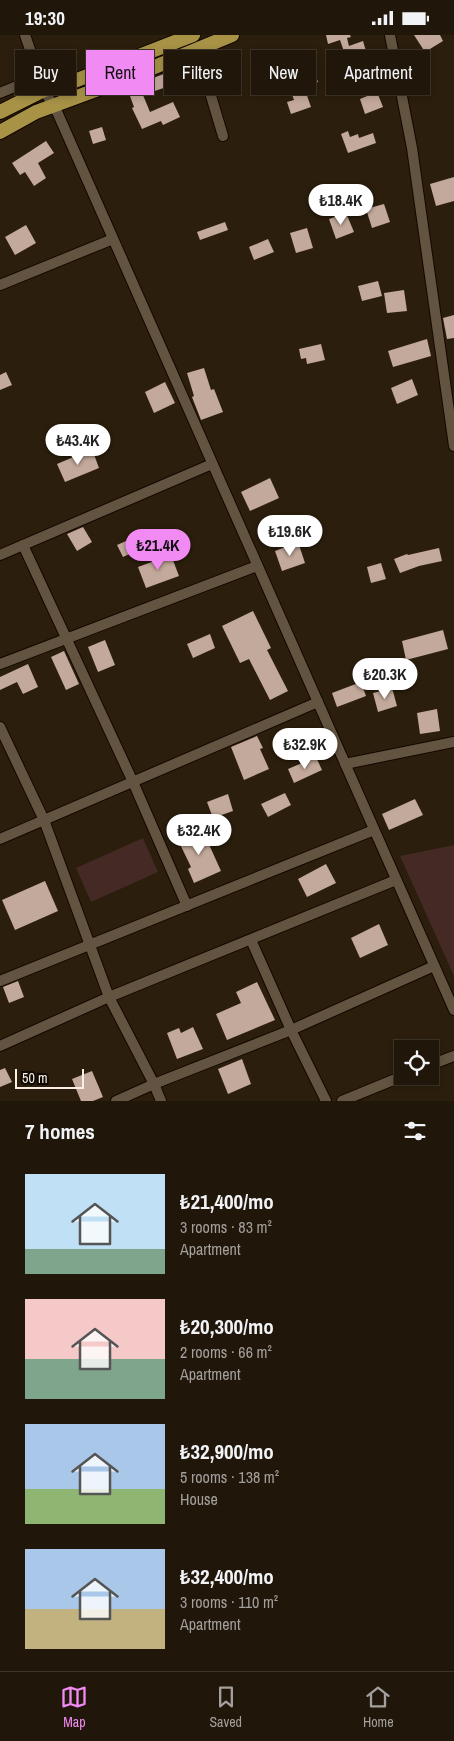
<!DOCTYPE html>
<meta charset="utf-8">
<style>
body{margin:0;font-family:"Archivo Narrow",sans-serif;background:#281f12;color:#f1f3f6;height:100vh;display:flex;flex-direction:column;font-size:19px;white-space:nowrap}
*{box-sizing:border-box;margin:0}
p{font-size:16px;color:#a29f9c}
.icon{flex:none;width:28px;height:28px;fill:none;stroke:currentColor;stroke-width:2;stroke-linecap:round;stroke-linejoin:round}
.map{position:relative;height:1066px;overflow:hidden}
.drawer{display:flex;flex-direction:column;background:#201609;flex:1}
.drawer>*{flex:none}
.banner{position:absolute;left:15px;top:15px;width:425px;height:45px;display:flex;gap:10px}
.buttons{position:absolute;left:394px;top:1005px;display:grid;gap:10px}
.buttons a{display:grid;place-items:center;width:45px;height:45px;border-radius:0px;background:#201609;box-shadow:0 2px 8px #0003,0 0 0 1px #3d352a;font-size:25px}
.scale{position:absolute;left:15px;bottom:12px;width:69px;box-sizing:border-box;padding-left:5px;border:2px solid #f9efe4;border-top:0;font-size:14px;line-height:18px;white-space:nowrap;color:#f9efe4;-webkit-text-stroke:4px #0f0903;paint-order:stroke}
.price{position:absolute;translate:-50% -42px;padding:0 11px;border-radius:18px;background:#fff;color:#222;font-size:16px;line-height:32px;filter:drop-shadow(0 1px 2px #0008)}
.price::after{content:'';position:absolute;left:50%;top:30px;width:15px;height:11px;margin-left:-8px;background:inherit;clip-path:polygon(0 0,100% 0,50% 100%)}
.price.selected{background:#f28af3;color:#111}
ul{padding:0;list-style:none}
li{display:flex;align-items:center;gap:15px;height:125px;padding:0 25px}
li span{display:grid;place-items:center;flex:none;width:140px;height:100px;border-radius:0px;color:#555}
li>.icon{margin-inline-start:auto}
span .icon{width:60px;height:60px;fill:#fffc;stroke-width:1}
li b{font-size:21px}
h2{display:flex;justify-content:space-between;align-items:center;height:60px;padding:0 25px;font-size:21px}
.chip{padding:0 18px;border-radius:0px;background:#201609;box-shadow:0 2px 8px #0003,0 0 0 1px #3d352a;font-size:18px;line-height:45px}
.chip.selected{background:#f28af3;color:#111}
.status{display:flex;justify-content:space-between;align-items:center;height:35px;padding:0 25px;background:#201609;direction:ltr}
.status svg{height:14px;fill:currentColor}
.dock{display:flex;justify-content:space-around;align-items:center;height:70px;border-top:1px solid #3d352a;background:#201609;font-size:14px;color:#a29f9c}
.dock a{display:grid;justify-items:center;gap:2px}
.dock .selected{color:#f28af3}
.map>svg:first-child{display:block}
.green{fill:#442924}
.building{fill:#c3a99b}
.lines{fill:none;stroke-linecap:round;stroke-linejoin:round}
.minor-casing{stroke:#130700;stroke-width:12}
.highway-casing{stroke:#130700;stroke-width:16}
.minor{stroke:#635441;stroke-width:10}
.highway{stroke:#a79246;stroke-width:14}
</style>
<div class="status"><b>19:30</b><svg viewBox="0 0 49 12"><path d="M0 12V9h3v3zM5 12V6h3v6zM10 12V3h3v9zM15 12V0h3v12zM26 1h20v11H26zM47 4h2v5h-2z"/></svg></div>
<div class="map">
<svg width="454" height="1066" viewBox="0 0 454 1066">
<rect width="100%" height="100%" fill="#2b1e0c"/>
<!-- green -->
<g class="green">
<path d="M143 803 158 837 91 867 76 833Z"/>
<path d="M454 810V941L400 821Z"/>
</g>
<!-- building -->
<g class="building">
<path d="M326 0H350L351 2 347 3 349 11 363 6 368 23 362 25 366 36 352 40 340 5 328 9Z"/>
<path d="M414 0H440L443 6 425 17Z"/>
<path d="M182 32 187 45 143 60 150 77 173 67 180 82 163 90 161 86 142 94 132 73 134 72 127 53Z"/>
<path d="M313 34 318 47 304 52 311 72 291 79 287 67 294 65 286 43Z"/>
<path d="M377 57 383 72 365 79 360 64Z"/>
<path d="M102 92 106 105 93 109 89 96Z"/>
<path d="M348 96 350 102 358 99 359 103 373 98 376 108 348 118 341 99Z"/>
<path d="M46 106 54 118 38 128 46 143 34 151 25 137 20 140 12 128Z"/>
<path d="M454 142V166L436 171 430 149Z"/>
<path d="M384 169 390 187 372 193 366 174Z"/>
<path d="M346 178 354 197 336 204 329 184Z"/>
<path d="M225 187 228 195 200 205 197 197Z"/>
<path d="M26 190 36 208 15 220 5 202Z"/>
<path d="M307 193 313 213 296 218 290 198Z"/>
<path d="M268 204 274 217 254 225 249 212Z"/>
<path d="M378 246 382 261 362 266 358 251Z"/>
<path d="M404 255 407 276 387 278 384 258Z"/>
<path d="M454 280V303L447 304 443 283Z"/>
<path d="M427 304 431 321 393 332 388 316Z"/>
<path d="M321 309 325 325 307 329 306 323 301 324 299 314Z"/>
<path d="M204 333 211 355 214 354 223 377 201 385 192 362 194 361 187 338Z"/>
<path d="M6 337 12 350 0 355V340Z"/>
<path d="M412 344 418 360 397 369 391 353Z"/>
<path d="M165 347 175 368 154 378 145 357Z"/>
<path d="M92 414 99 433 65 447 57 429Z"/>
<path d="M270 443 279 463 250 476 241 457Z"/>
<path d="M83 492 92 507 77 516 67 499Z"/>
<path d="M153 494 158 506 123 522 117 510Z"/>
<path d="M298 507 305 528 282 536 275 516Z"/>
<path d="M439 513 442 526 419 531 400 538 394 524 407 519 408 520Z"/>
<path d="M171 520 179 541 146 553 138 532Z"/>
<path d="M381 528 386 544 371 548 367 532Z"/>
<path d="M253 576 271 613 267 615 288 656 270 665 249 624 240 628 222 591Z"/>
<path d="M443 595 448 614 406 625 402 606Z"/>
<path d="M210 599 215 613 193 623 187 609Z"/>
<path d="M105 605 115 630 98 637 88 612Z"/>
<path d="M64 616 79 649 66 655 51 622Z"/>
<path d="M28 629 38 652 23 659 17 647 0 655V642Z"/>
<path d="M361 647 366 661 337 672 332 658Z"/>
<path d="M392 653 397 671 378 677 373 658Z"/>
<path d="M437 674 440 696 420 699 417 678Z"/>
<path d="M257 701 263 713 260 714 269 734 244 745 231 712Z"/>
<path d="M316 722 322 735 294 748 288 734Z"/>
<path d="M285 758 291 770 268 782 261 769Z"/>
<path d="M228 759 233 776 213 783 207 767Z"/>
<path d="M415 764 423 780 389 795 382 779Z"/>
<path d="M202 794 221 836 194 848 188 834 191 832 178 805Z"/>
<path d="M326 829 336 848 307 862 298 844Z"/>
<path d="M45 846 58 876 15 895 2 865Z"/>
<path d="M379 889 388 910 360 923 351 903Z"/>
<path d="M18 946 24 962 9 968 3 952Z"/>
<path d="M257 947 275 985 227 1005 216 979 241 968 236 957Z"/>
<path d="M193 992 203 1014 177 1024 167 998 179 993 181 998Z"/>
<path d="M242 1024 251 1049 228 1059 218 1034Z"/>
<path d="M5 1033 12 1047 0 1052V1035Z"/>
<path d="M92 1036 103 1062 93 1066H81L72 1044Z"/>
</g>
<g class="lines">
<!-- minor casing -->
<g class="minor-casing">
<g id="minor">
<path d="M25 0 44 55 58 79 454 975"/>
<path d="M390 0 412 113 454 411"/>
<path d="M197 14 223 101"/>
<path d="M0 58 41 41"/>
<path d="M0 250 113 204"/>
<path d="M23 510 133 747 187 871"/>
<path d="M0 520 212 429"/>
<path d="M0 629 257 531"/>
<path d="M0 692 44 785 109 962 154 1049 161 1066"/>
<path d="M345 729 454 707"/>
<path d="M0 804 318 667"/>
<path d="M251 905 291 995 326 1066"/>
<path d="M0 946 374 795"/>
<path d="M0 1011 109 962 396 845"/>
<path d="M430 1030 454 1021"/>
<path d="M116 1066 154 1049 291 995 434 931"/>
<path d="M342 1066 403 1041"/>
</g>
</g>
<!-- highway casing -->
<g class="highway-casing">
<g id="highway">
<path d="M0 77 44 55 77 45 193 0"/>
<path d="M0 97 36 77 123 45 232 0"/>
</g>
</g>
<!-- minor -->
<use href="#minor" class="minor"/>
<!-- highway -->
<use href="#highway" class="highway"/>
</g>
</svg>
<div class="buttons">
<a><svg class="icon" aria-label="locate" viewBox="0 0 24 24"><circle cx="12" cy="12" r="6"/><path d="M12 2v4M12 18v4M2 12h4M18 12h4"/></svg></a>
</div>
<div class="scale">50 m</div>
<b class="price" style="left:341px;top:191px">₺18.4K</b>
<b class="price" style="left:78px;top:431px">₺43.4K</b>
<b class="price" style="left:290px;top:522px">₺19.6K</b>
<b class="price selected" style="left:158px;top:536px">₺21.4K</b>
<b class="price" style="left:385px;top:665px">₺20.3K</b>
<b class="price" style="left:305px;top:735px">₺32.9K</b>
<b class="price" style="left:199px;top:821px">₺32.4K</b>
<div class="banner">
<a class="chip">Buy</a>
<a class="chip selected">Rent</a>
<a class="chip">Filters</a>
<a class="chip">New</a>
<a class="chip">Apartment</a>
</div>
</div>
<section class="drawer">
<h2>7 homes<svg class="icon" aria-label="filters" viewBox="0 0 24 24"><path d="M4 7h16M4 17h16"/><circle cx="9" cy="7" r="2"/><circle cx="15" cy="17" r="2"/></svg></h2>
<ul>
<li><span style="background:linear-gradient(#bfe0f5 75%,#7fa58c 0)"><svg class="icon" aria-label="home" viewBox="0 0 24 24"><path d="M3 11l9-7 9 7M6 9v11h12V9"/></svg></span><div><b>₺21,400/mo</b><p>3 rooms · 83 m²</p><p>Apartment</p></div></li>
<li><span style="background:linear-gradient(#f6c9c9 60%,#7fa58c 0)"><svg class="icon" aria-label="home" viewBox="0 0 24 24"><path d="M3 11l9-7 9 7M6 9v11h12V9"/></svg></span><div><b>₺20,300/mo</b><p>2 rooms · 66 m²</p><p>Apartment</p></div></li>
<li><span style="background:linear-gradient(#a9c7e8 65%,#8fb573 0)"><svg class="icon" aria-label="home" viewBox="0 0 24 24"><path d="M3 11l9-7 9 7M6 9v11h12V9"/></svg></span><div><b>₺32,900/mo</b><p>5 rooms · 138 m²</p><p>House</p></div></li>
<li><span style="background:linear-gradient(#a9c7e8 60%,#c2b280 0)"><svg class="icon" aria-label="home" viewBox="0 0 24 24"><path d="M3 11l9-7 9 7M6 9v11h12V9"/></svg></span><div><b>₺32,400/mo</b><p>3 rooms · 110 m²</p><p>Apartment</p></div></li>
</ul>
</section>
<nav class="dock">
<a class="selected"><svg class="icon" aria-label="map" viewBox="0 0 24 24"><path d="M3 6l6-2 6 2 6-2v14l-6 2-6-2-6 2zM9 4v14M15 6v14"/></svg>Map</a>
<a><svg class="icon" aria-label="saved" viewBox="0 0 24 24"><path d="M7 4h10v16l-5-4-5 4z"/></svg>Saved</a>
<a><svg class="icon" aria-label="home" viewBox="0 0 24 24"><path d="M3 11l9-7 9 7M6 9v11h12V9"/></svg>Home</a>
</nav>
